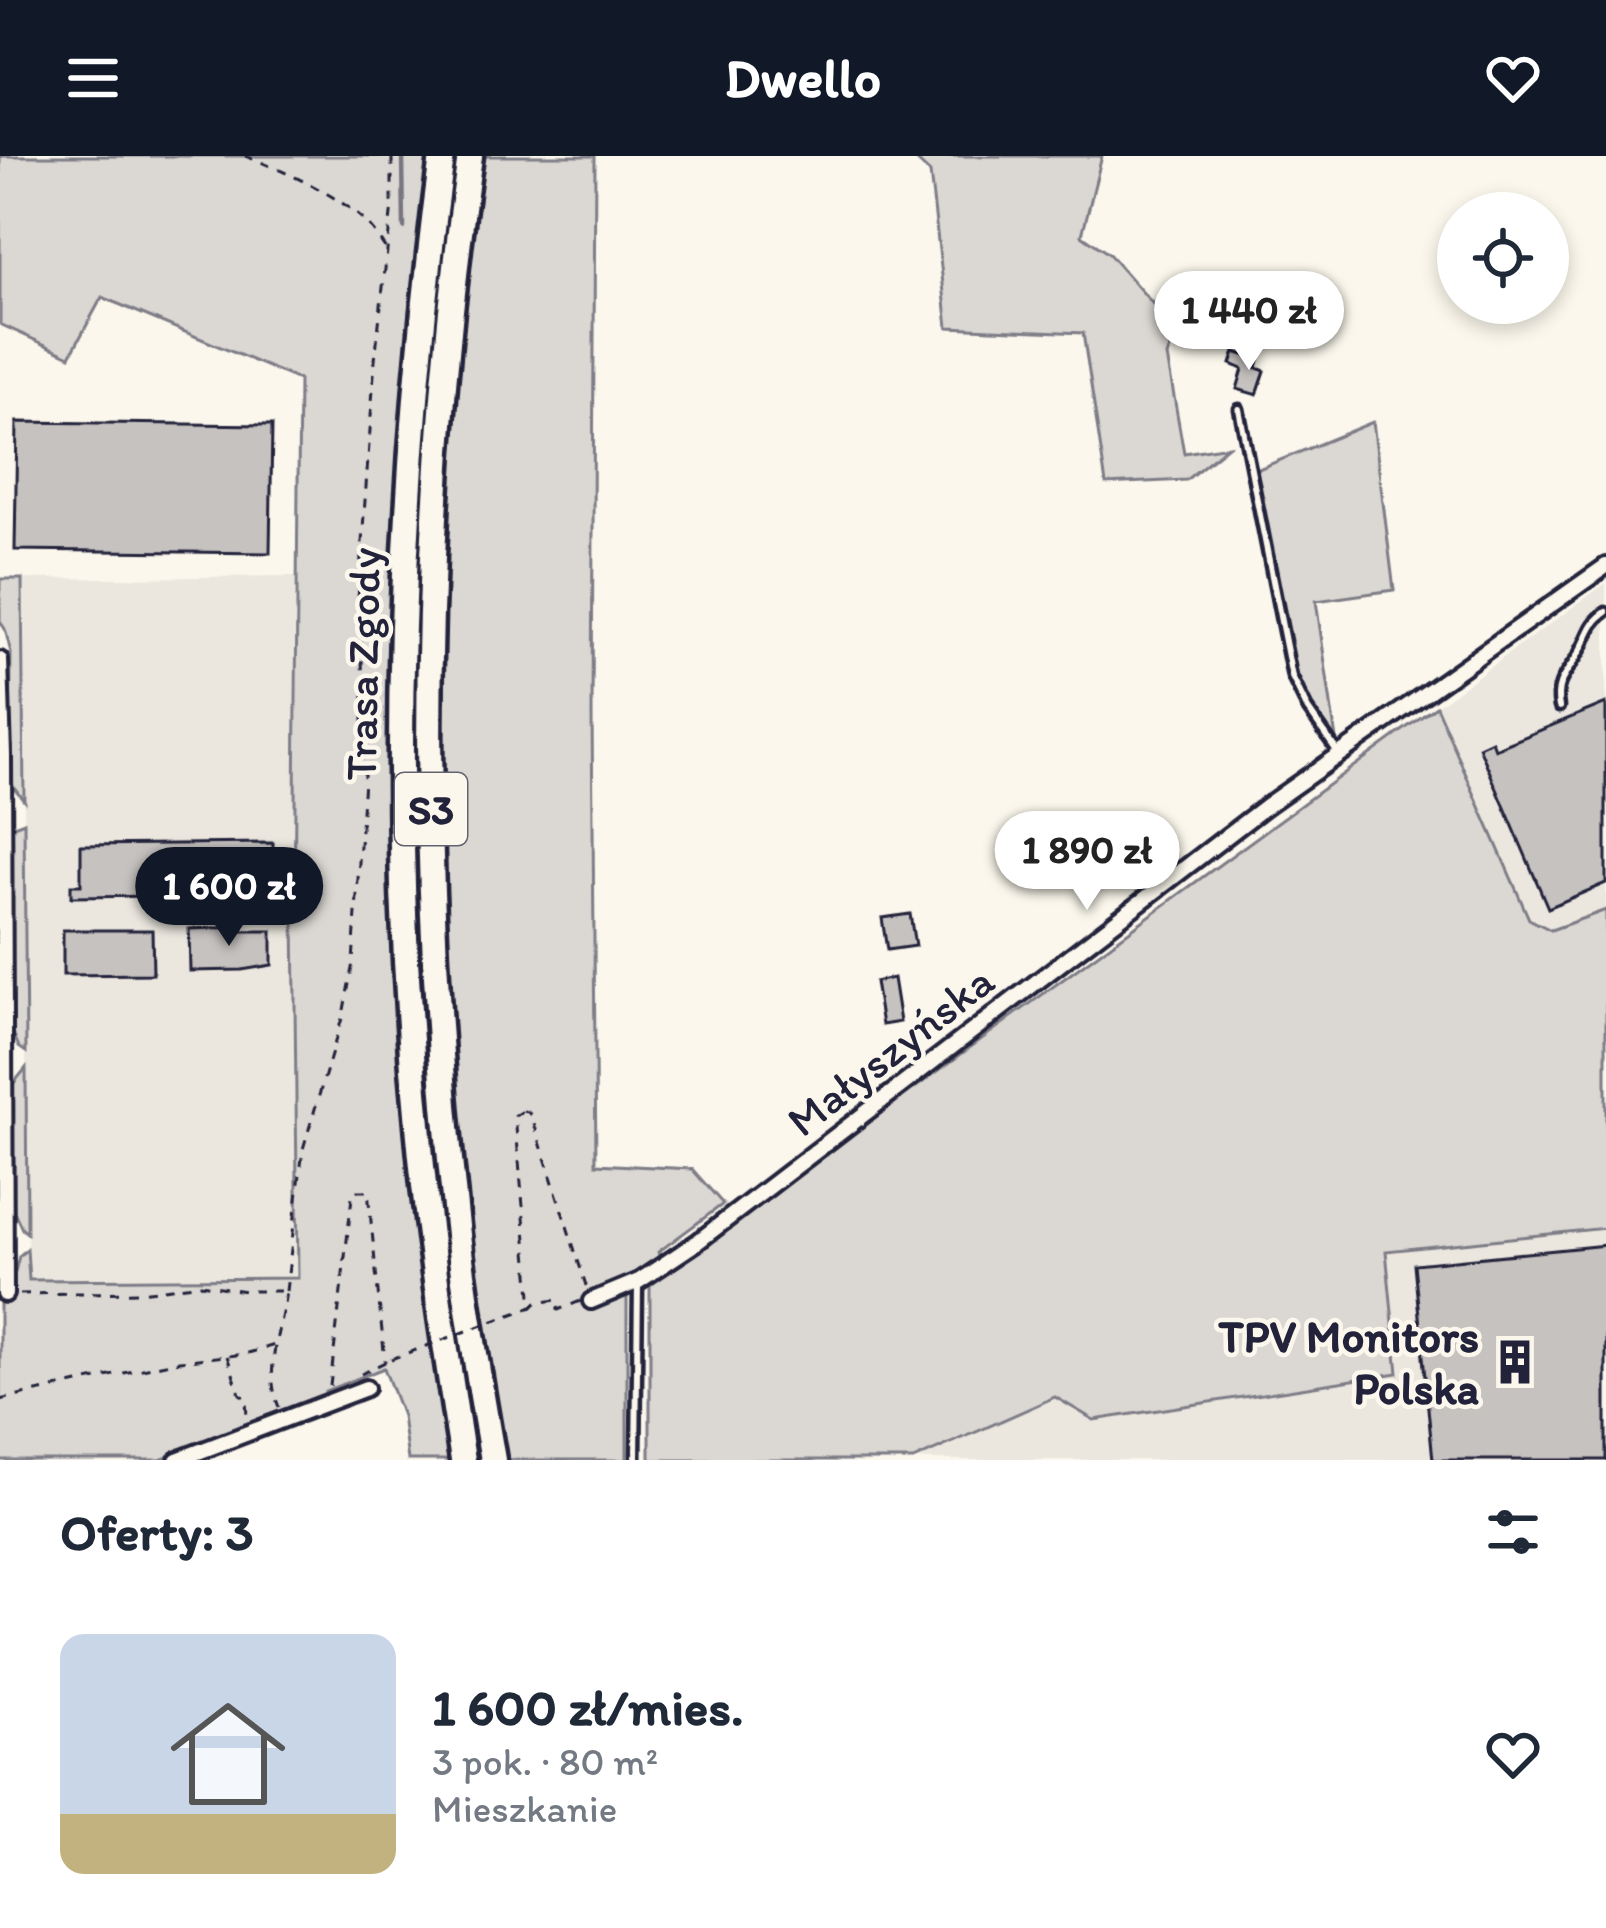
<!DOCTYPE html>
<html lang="pl">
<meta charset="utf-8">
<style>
body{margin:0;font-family:Itim,sans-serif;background:#f2f2f3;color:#1f2937;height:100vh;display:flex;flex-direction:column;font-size:45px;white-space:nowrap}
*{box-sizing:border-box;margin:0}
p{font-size:39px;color:#747a83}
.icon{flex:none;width:66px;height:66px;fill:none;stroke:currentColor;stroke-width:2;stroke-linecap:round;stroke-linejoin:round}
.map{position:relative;height:1304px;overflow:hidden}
.details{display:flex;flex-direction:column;background:#fff;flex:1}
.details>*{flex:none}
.tools{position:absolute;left:1437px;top:36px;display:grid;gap:24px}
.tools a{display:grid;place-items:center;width:132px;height:132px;border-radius:50%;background:#fff;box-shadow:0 6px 18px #0003;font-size:60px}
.price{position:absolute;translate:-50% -102px;padding:0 27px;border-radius:42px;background:#fff;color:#222;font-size:39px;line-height:78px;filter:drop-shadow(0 3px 6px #0008)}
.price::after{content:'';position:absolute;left:50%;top:72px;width:36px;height:27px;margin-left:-18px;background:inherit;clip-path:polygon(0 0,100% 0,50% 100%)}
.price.selected{background:#111827;color:#fff}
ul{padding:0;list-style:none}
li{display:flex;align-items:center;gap:36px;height:300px;padding:0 60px}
li span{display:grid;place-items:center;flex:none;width:336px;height:240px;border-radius:24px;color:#555}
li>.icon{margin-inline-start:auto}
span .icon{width:144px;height:144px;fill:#fffc;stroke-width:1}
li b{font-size:51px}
h2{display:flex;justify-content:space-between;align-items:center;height:144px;padding:0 60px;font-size:51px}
header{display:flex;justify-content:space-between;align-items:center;height:156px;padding:0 60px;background:#111827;color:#fff;font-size:54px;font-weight:700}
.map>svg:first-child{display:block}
.built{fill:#ebe7df}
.green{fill:#dbd8d3;stroke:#7e7d87;stroke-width:3}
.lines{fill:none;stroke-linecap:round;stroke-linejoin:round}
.stream{stroke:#787681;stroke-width:4.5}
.building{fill:#c6c2c0;stroke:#22223b;stroke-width:3}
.lane-casing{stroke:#22223b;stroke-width:15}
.street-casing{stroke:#22223b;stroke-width:22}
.highway-casing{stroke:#22223b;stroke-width:33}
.path{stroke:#22223b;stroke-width:3;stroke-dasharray:9 9;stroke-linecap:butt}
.lane{stroke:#fbf7ec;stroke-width:6}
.street{stroke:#fbf7ec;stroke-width:14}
.highway{stroke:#fbf7ec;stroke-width:24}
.path-bridge{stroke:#22223b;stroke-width:3;stroke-dasharray:9 9;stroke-linecap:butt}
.labels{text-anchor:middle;stroke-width:9;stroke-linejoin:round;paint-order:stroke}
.shield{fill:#fbf7ec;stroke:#636270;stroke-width:3}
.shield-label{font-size:42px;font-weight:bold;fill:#22223b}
.street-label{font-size:45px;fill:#22223b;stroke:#fbf7ec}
.poi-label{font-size:45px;font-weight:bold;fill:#22223b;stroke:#fbf7ec;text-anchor:end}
</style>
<header><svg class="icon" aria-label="menu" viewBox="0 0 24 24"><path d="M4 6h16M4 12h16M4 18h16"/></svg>Dwello<svg class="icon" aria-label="heart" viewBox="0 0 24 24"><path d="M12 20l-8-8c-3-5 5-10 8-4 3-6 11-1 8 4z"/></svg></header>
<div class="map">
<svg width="1606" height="1304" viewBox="0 0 1606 1304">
<rect width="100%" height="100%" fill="#fbf7ec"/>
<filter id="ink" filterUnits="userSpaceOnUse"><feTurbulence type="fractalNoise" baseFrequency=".00833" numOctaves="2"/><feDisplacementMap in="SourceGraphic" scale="24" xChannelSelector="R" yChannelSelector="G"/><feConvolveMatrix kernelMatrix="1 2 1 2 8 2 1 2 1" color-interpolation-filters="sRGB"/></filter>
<g filter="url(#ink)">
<!-- built -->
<g class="built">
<path d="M295 420 294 756 298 1123 28 1124 22 423Z"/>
<path d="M1606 427V942L1436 550Z"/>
<path d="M1606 1072V1304H913L1386 1095Z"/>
</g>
<!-- green -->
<g class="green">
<path d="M0 0H595L592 558 596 1008 692 1013 723 1048 658 1096 660 1103 631 1120 627 1143V1304H408L402 1260 384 1212 325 1235 324 1242 160 1304H0V1124H13L19 1100 27 1093 29 1124 298 1122 294 756 299 224 102 141 70 200 0 168Z"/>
<path d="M912 0H1102L1082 79 1109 98 1160 156 1191 150 1232 159 1231 175H1200L1171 190 1167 201 1184 297 1228 290 1186 324 1106 328 1083 177 948 171 930 17Z"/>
<path d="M1373 266 1394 434 1316 445 1336 583 1307 544 1294 516 1256 314Z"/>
<path d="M0 423H22L24 644 13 630 10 613 11 497 5 473 0 465Z"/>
<path d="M1436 550 1529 763 1551 774 1606 754V1072L1386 1095 1398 1217 1094 1264 1055 1241 913 1304H650V1126Z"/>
<path d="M24 666 26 896 19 891 12 875 11 671Z"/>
<path d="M26 912 27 1077 22 1073 14 1055 13 928Z"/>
</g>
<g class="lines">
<!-- stream -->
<path class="stream" d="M403 0 404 72"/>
</g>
<!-- building -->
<g class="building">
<path d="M1235 196 1259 204 1257 212 1265 215 1257 239 1237 233 1243 213 1231 208Z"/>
<path d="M17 266 272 269 270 397 15 394Z"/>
<path d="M1606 547V727L1548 752 1479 591 1492 585 1495 593Z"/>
<path d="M273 687V739L71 741V729H81V689Z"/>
<path d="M910 758 915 790 887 794 882 762Z"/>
<path d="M242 771V775H272V809L242 814 190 815 189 773Z"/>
<path d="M63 774H152L153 818 63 819Z"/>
<path d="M893 822 900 866 882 869 875 826Z"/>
<path d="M1606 1089V1304H1433L1414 1108Z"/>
</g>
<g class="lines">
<!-- lane casing -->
<g class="lane-casing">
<g id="lane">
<path d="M1239 253 1292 521 1307 552 1337 595"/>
<path d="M1559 551C1554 525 1568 517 1579 497 1589 480 1589 467 1606 456"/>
<path d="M636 1304 638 1128"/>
</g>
</g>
<!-- street casing -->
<g class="street-casing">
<g id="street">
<path d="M0 504 3 599 5 1138"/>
<path d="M591 1145 639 1125 696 1087 1266 650 1606 410"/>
<path d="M177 1304 366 1232"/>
</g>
</g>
<!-- highway casing -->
<g class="highway-casing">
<g id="highway">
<path d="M442 0C399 325 387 653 419 980 429 1089 446 1196 463 1304"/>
<path d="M470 0C420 351 417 709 456 1061 465 1143 479 1223 493 1304"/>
</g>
</g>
<!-- path -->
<g class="path">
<path d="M245 0C280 13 345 41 369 70 376 77 380 85 386 93"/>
<path d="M523 955 528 956 532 961 591 1145 583 1144 558 1154 557 1144 536 1147 532 1151 515 960Z"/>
<path d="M286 1135 303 993 343 859 353 807 364 622 362 497 358 443 375 204 392 49V0"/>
<path d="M20 1138 141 1136 201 1128 245 1135H286C281 1173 263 1214 279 1251"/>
<path d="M227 1200 240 1238 246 1242 247 1263"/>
<path d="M361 1218 391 1203"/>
<path d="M330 1230 352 1041 357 1035H368L385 1206"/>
<path d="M0 1244 179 1205 245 1198 275 1189"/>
</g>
<!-- lane -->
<use href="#lane" class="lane"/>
<!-- street -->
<use href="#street" class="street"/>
<!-- highway -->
<use href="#highway" class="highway"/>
<!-- path-bridge -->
<path class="path-bridge" d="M391 1203 532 1151"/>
</g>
</g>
<!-- icons -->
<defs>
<g id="building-bare" transform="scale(3.6)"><path d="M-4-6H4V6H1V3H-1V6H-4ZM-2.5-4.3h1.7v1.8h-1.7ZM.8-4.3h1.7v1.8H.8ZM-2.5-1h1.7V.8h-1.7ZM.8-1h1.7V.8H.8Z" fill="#22223b" stroke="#fbf7ec" stroke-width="2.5" paint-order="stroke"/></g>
</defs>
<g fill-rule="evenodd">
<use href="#building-bare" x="1515" y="1206"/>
</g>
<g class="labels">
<!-- shield labels -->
<rect class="shield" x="395" y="617" width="72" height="72" rx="9"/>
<g class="shield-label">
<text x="431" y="668">S3</text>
</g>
<!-- street labels -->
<g class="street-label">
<text transform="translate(362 508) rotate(-89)" y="16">Trasa Zgody</text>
<text transform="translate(890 894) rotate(-38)" y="16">Małyszyńska</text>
</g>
<!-- poi labels -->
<g class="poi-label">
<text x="1479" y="1196">TPV Monitors<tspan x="1479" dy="52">Polska</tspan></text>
</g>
</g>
</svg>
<div class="tools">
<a><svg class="icon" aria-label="locate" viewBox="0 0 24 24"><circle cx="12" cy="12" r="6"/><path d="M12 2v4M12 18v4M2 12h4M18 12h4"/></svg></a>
</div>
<b class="price" style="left:1249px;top:217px">1 440 zł</b>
<b class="price" style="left:1087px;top:757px">1 890 zł</b>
<b class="price selected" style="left:229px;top:793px">1 600 zł</b>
</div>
<section class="details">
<h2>Oferty: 3<svg class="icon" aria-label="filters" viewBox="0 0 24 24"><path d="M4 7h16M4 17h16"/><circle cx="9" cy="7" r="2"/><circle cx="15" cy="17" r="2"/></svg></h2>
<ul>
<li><span style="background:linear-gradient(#c9d6e8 75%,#c2b280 0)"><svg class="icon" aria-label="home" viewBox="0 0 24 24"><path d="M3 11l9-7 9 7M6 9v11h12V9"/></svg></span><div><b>1 600 zł/mies.</b><p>3 pok. · 80 m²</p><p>Mieszkanie</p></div><svg class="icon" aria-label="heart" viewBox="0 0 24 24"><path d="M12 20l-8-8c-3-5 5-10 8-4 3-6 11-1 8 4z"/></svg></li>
</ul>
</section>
